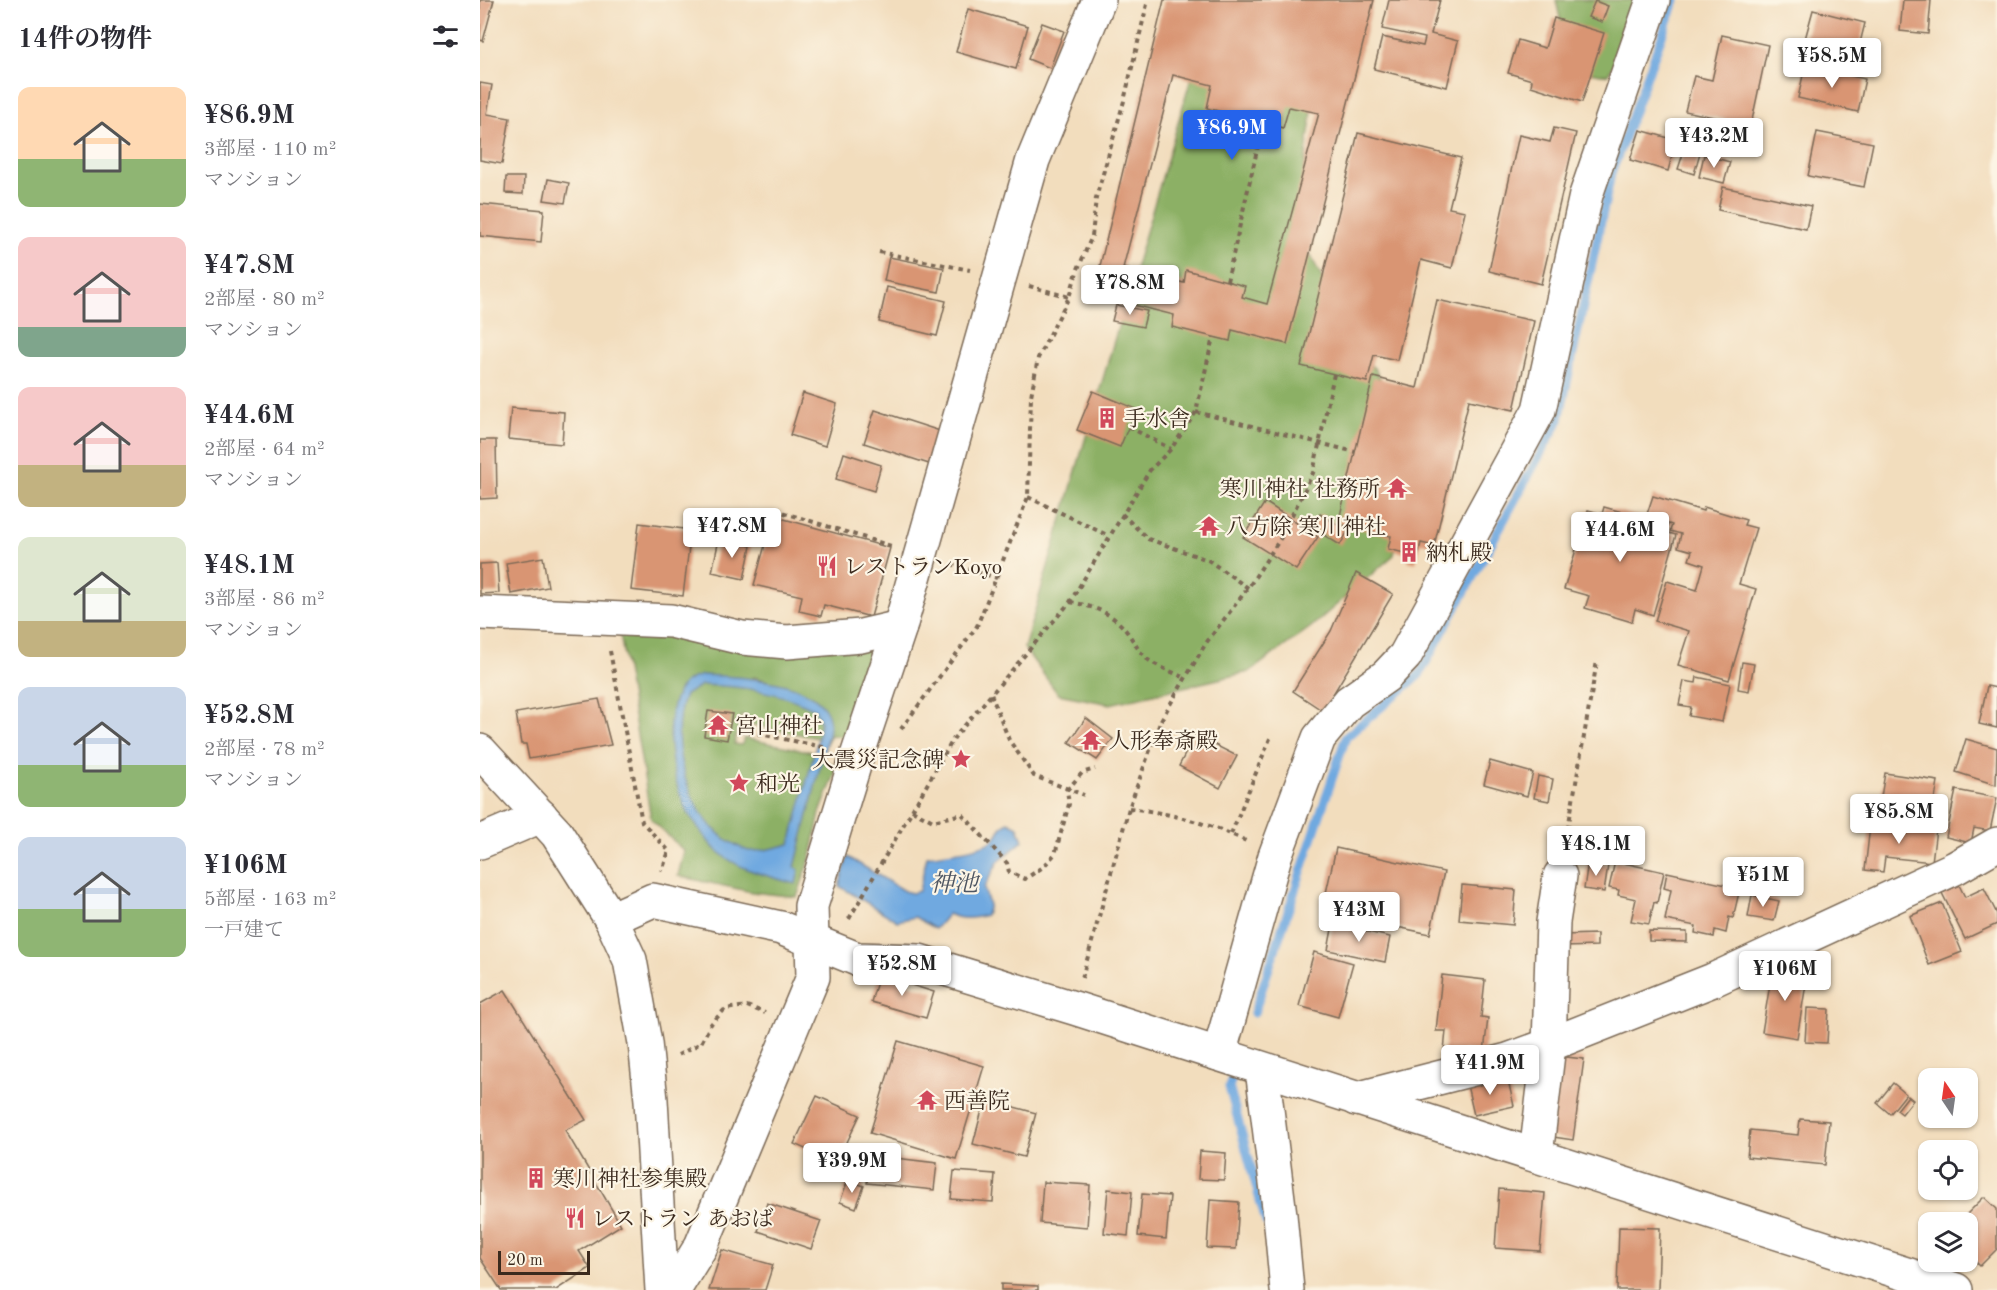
<!DOCTYPE html>
<html lang="ja">
<meta charset="utf-8">
<style>
body{margin:0;font-family:"Old Standard TT","Noto Serif JP",serif;background:#f2f2f3;color:#2b2b33;height:100vh;display:flex;flex-direction:column;font-size:22px;white-space:nowrap}
*{box-sizing:border-box;margin:0}
p{font-size:20px;color:#7c7c81}
.icon{flex:none;width:33px;height:33px;fill:none;stroke:currentColor;stroke-width:2;stroke-linecap:round;stroke-linejoin:round}
.map{position:relative;flex:1;overflow:hidden}
.panel{display:flex;flex-direction:column;background:#fff;width:480px}
.panel>*{flex:none}
.needle{width:39px;rotate:347deg}
.fabs{position:absolute;left:1438px;top:1068px;display:grid;gap:12px}
.fabs a{display:grid;place-items:center;width:60px;height:60px;border-radius:12px;background:#fff;box-shadow:0 2px 4px #0004;font-size:30px}
.scale{position:absolute;left:18px;bottom:15px;width:92px;box-sizing:border-box;padding-left:6px;border:3px solid #3b2a1e;border-top:0;font-size:16px;line-height:21px;white-space:nowrap;color:#3b2a1e;-webkit-text-stroke:4px #fcf5e5;paint-order:stroke}
.price{position:absolute;translate:-50% -51px;padding:0 14px;border-radius:6px;background:#fff;color:#222;font-size:20px;line-height:39px;filter:drop-shadow(0 2px 3px #0008)}
.price::after{content:'';position:absolute;left:50%;top:36px;width:18px;height:14px;margin-left:-9px;background:inherit;clip-path:polygon(0 0,100% 0,50% 100%)}
.price.on{background:#2563eb;color:#fff}
ul{padding:0;list-style:none}
li{display:flex;align-items:center;gap:18px;height:150px;padding:0 18px}
li span{display:grid;place-items:center;flex:none;width:168px;height:120px;border-radius:12px;color:#555}
li>.icon{margin-inline-start:auto}
span .icon{width:72px;height:72px;fill:#fffc;stroke-width:1}
li b{font-size:26px}
h2{display:flex;justify-content:space-between;align-items:center;height:72px;padding:0 18px;font-size:26px}
main{display:flex;flex:1;min-height:0}
.map>svg:first-child{display:block}
.forest{fill:#8cb065;stroke:#646d42;stroke-width:1.5;fill-rule:evenodd}
.water{fill:#70a9e0;stroke:#566a7f;stroke-width:1.5;fill-rule:evenodd}
.lines{fill:none;stroke-linecap:round;stroke-linejoin:round}
.stream{stroke:#70a9e0;stroke-width:9}
.building{fill:#d99573;fill-rule:evenodd}
.minor-casing{stroke:#7b6956;stroke-width:36}
.path{stroke:#7b6956;stroke-width:4;stroke-dasharray:4.5 4.5;stroke-linecap:butt}
.minor{stroke:#fff;stroke-width:33}
.labels{text-anchor:middle;stroke-width:4.5;stroke-linejoin:round;paint-order:stroke}
.poi-label{font-size:22px;fill:#3b2a1e;stroke:#fcf5e5;text-anchor:start}
.water-label{font-size:24px;font-style:italic;fill:#4e5662;stroke:#fcf5e5}
</style>
<main>
<section class="panel">
<h2>14件の物件<svg class="icon" aria-label="filters" viewBox="0 0 24 24"><path d="M4 7h16M4 17h16"/><circle cx="9" cy="7" r="2"/><circle cx="15" cy="17" r="2"/></svg></h2>
<ul>
<li><span style="background:linear-gradient(#ffd9b3 60%,#8fb573 0)"><svg class="icon" aria-label="home" viewBox="0 0 24 24"><path d="M3 11l9-7 9 7M6 9v11h12V9"/></svg></span><div><b>¥86.9M</b><p>3部屋 · 110 m²</p><p>マンション</p></div></li>
<li><span style="background:linear-gradient(#f6c9c9 75%,#7fa58c 0)"><svg class="icon" aria-label="home" viewBox="0 0 24 24"><path d="M3 11l9-7 9 7M6 9v11h12V9"/></svg></span><div><b>¥47.8M</b><p>2部屋 · 80 m²</p><p>マンション</p></div></li>
<li><span style="background:linear-gradient(#f6c9c9 65%,#c2b280 0)"><svg class="icon" aria-label="home" viewBox="0 0 24 24"><path d="M3 11l9-7 9 7M6 9v11h12V9"/></svg></span><div><b>¥44.6M</b><p>2部屋 · 64 m²</p><p>マンション</p></div></li>
<li><span style="background:linear-gradient(#dfe7d0 70%,#c2b280 0)"><svg class="icon" aria-label="home" viewBox="0 0 24 24"><path d="M3 11l9-7 9 7M6 9v11h12V9"/></svg></span><div><b>¥48.1M</b><p>3部屋 · 86 m²</p><p>マンション</p></div></li>
<li><span style="background:linear-gradient(#c9d6e8 65%,#8fb573 0)"><svg class="icon" aria-label="home" viewBox="0 0 24 24"><path d="M3 11l9-7 9 7M6 9v11h12V9"/></svg></span><div><b>¥52.8M</b><p>2部屋 · 78 m²</p><p>マンション</p></div></li>
<li><span style="background:linear-gradient(#c9d6e8 60%,#8fb573 0)"><svg class="icon" aria-label="home" viewBox="0 0 24 24"><path d="M3 11l9-7 9 7M6 9v11h12V9"/></svg></span><div><b>¥106M</b><p>5部屋 · 163 m²</p><p>一戸建て</p></div></li>
</ul>
</section>
<div class="map">
<svg width="1517" height="1290" viewBox="0 0 1517 1290">
<rect width="100%" height="100%" fill="#fcf5e5"/>
<filter id="ink" filterUnits="userSpaceOnUse"><feTurbulence type="fractalNoise" baseFrequency=".0167" numOctaves="2"/><feDisplacementMap in="SourceGraphic" scale="12" xChannelSelector="R" yChannelSelector="G"/><feConvolveMatrix kernelMatrix="1 2 1 2 8 2 1 2 1" color-interpolation-filters="sRGB"/></filter>
<filter id="wash" filterUnits="userSpaceOnUse"><feTurbulence type="fractalNoise" baseFrequency=".008" numOctaves="4" result="noise"/><feDisplacementMap in="SourceGraphic" scale="24" xChannelSelector="R" yChannelSelector="G"/><feGaussianBlur stdDeviation="1.35" result="paint"/><feColorMatrix in="noise" values="0 0 0 0 0 0 0 0 0 0 0 0 0 0 0 0 0 1.4 0 .05"/><feComposite in="paint" operator="in"/></filter>
<g filter="url(#wash)">
<rect width="100%" height="100%" fill="#f2ddbd"/>
<!-- forest -->
<g class="forest">
<path d="M734 0 836 82 816 227 844 282 855 332 895 369 916 410 921 481 914 555 831 627 769 672 630 704 578 694 544 648Z"/>
<path d="M1076 0H1183L1127 75 1091 69Z"/>
<path d="M139 627 398 642 369 738 351 735C346 742 343 752 344 761L358 766 340 813 331 856 317 897 272 892 198 876 204 851 171 819ZM274 677 319 690 334 697 344 707 348 735 343 754 264 738 262 745 254 744 261 715 269 717 268 724 338 738 340 721 335 709 270 679Z"/>
</g>
<!-- water -->
<g class="water">
<path d="M223 675C256 677 330 678 347 712 351 719 349 727 348 735L315 867 319 870 316 884C285 875 260 871 236 850 227 841 209 816 204 805 191 774 180 713 203 685 207 679 216 677 223 675ZM221 685C261 686 298 691 335 709L340 721 338 738 310 844C298 847 282 852 269 851 265 850 260 847 256 845 209 824 186 742 205 695Z"/>
<path d="M528 822 538 827 543 841 518 862 504 888 509 905 506 915C491 919 482 920 468 914L455 929 435 917 417 921 359 886 368 857 424 891 432 893 439 891 447 856C463 853 501 850 513 840 520 833 518 828 528 822Z"/>
</g>
<g class="lines">
<!-- stream -->
<g class="stream">
<path d="M774 1013 866 737 939 675 1079 420 1131 174 1195 0"/>
<path d="M753 1076 749 1087 786 1222"/>
</g>
</g>
<g id="blocks">
<!-- building -->
<g class="building">
<path d="M0 0H14L3 41 0 40Z"/>
<path d="M684 0H894L807 344 752 330 750 341 692 327 694 315 613 295ZM693 75 732 85 727 108 803 128 809 107 839 113 787 304 762 297 765 286 706 270 704 283 643 268Z"/>
<path d="M909 0H960L951 34 978 41 967 87 894 69 902 37 943 46 945 38 902 29Z"/>
<path d="M1423 0H1451L1448 34 1420 31Z"/>
<path d="M1115 1 1128 6 1122 22 1108 17Z"/>
<path d="M488 9 548 26 536 69 476 52Z"/>
<path d="M1333 10 1385 23 1375 63 1322 50Z"/>
<path d="M1074 18 1124 33 1102 102 1051 86 1052 80 1028 73 1038 40 1065 48Z"/>
<path d="M562 23 584 31 570 68 548 59Z"/>
<path d="M1242 35 1288 45 1271 125 1205 111 1214 76 1232 80Z"/>
<path d="M1325 66 1385 79 1378 112 1318 98Z"/>
<path d="M0 83 12 85 7 114 30 118 22 164 0 160Z"/>
<path d="M1074 128 1096 133 1061 284 1009 271 1039 135 1070 142Z"/>
<path d="M1160 130 1196 140 1188 171 1150 160Z"/>
<path d="M1337 132 1393 143 1384 187 1328 176Z"/>
<path d="M878 133 981 158 969 208 985 211 972 268 941 260 917 360 894 355 887 382 821 366Z"/>
<path d="M1206 145 1221 149 1214 174 1198 169Z"/>
<path d="M1224 155 1250 162 1244 183 1219 177Z"/>
<path d="M26 177H44L43 194 25 193Z"/>
<path d="M68 179 89 183 85 203 64 200Z"/>
<path d="M1243 187 1331 206 1326 229 1238 210Z"/>
<path d="M0 204 64 210 61 242 0 236Z"/>
<path d="M409 257 464 268 459 292 404 281Z"/>
<path d="M407 287 466 301 457 336 399 322Z"/>
<path d="M957 300 1054 321 1034 410 989 400 954 546 941 543 936 563 928 561 929 554 908 549 911 536 858 524 893 377 937 388Z"/>
<path d="M636 305 667 311 663 327 632 321Z"/>
<path d="M613 391 656 409 640 447 597 430Z"/>
<path d="M323 393 357 404 345 446 310 435Z"/>
<path d="M31 408 84 412 82 444 28 439Z"/>
<path d="M395 410 460 431 449 464 384 443Z"/>
<path d="M0 440H16L17 498 0 499Z"/>
<path d="M364 453 401 465 394 491 356 479Z"/>
<path d="M1173 496 1223 511 1224 507 1266 520 1264 525 1276 528 1259 584 1276 589 1249 680 1198 665 1209 631 1175 621 1187 581 1217 590 1224 565 1209 560 1212 551 1198 547 1201 534 1190 531 1192 525 1166 517Z"/>
<path d="M785 502 838 537 816 570 763 537Z"/>
<path d="M1124 507 1188 525 1185 532 1196 535 1173 615 1155 609 1152 622 1105 608 1109 596 1084 589 1108 510 1122 514Z"/>
<path d="M840 514 868 531 860 545 832 528Z"/>
<path d="M293 516 410 548 391 617 344 605 341 616 319 611 322 596 274 585Z"/>
<path d="M159 523 211 530 203 596 151 590Z"/>
<path d="M239 539 271 546 264 579 232 572Z"/>
<path d="M63 557 68 587 31 594 26 563Z"/>
<path d="M17 563 19 593 0 594V564Z"/>
<path d="M876 573 913 594 843 711 813 691 851 631Z"/>
<path d="M1262 662 1274 664 1269 691 1258 689Z"/>
<path d="M1217 677 1250 684 1242 722 1209 716 1211 707 1199 705 1204 681 1216 683Z"/>
<path d="M1507 686 1517 688V728L1499 724Z"/>
<path d="M119 699 131 745 49 759 46 744H41L36 713Z"/>
<path d="M228 711 252 714 247 740 224 736Z"/>
<path d="M606 718 633 739 617 760 589 742Z"/>
<path d="M715 735 757 756 740 788 699 766Z"/>
<path d="M1486 739 1517 748 1516 785 1476 772Z"/>
<path d="M1010 761 1053 773 1047 796 1004 784Z"/>
<path d="M1405 773 1458 781 1452 818 1399 809Z"/>
<path d="M1058 776 1073 779 1069 801 1054 798Z"/>
<path d="M1476 790 1517 798 1510 831 1494 828 1491 843 1466 837Z"/>
<path d="M1401 823 1456 829 1452 862 1405 857 1403 872 1385 870 1390 826 1400 828Z"/>
<path d="M1105 828 1131 833 1128 856 1101 852Z"/>
<path d="M856 848 964 872 950 934 842 911Z"/>
<path d="M1071 850 1096 854 1092 878 1067 874Z"/>
<path d="M1108 861 1128 865 1124 892 1104 889Z"/>
<path d="M1135 861 1184 872 1177 903 1174 902 1169 924 1151 921 1156 899 1138 895 1139 890 1129 888Z"/>
<path d="M1187 872 1260 888 1253 918 1249 917 1246 933 1235 930 1234 937 1215 933 1216 926 1185 920 1191 890 1184 888Z"/>
<path d="M982 885 1036 890 1033 925 979 920Z"/>
<path d="M1479 885 1485 897 1504 888 1517 914V924L1485 939 1462 893Z"/>
<path d="M1272 895 1299 901 1294 921 1268 917Z"/>
<path d="M1462 903 1482 952 1449 965 1430 916Z"/>
<path d="M853 924 910 937 905 962 848 950Z"/>
<path d="M1169 931 1207 932V942L1169 941Z"/>
<path d="M1117 934V946L1083 947V935Z"/>
<path d="M834 952 873 963 858 1017 819 1006Z"/>
<path d="M1293 966 1328 972 1317 1038 1282 1032Z"/>
<path d="M399 975 454 992 446 1018 391 1002Z"/>
<path d="M962 975 1005 980 1001 1017 1008 1018 1004 1052 982 1050 981 1061 963 1060 966 1031H956Z"/>
<path d="M25 990 106 1120 85 1130 141 1225 99 1251 110 1268 76 1290H21L0 1258V1004Z"/>
<path d="M1327 1008 1349 1009 1347 1043 1325 1042Z"/>
<path d="M418 1041 504 1066 476 1159 390 1133Z"/>
<path d="M1077 1056 1104 1059 1093 1140 1067 1136Z"/>
<path d="M1027 1076 1034 1106 994 1115 987 1085Z"/>
<path d="M1413 1083 1426 1094 1410 1114 1397 1103Z"/>
<path d="M337 1096 380 1115 357 1163 314 1144Z"/>
<path d="M1428 1096 1433 1100 1422 1114 1417 1110Z"/>
<path d="M505 1099 556 1113 544 1157 493 1144Z"/>
<path d="M1320 1119 1349 1121 1345 1165 1267 1157 1270 1130 1318 1135Z"/>
<path d="M720 1151 746 1153 744 1180 718 1179Z"/>
<path d="M390 1155 457 1163 454 1190 387 1183Z"/>
<path d="M474 1171 515 1174 513 1202 471 1199Z"/>
<path d="M368 1180 384 1186 376 1208 360 1202Z"/>
<path d="M563 1182 610 1185 607 1227 560 1223Z"/>
<path d="M628 1189 652 1192 648 1236 624 1233Z"/>
<path d="M1019 1189 1065 1193 1060 1251 1015 1248Z"/>
<path d="M662 1194 690 1196 686 1239 658 1236Z"/>
<path d="M1504 1197 1517 1209V1249L1500 1266 1488 1254V1222H1479Z"/>
<path d="M730 1200 759 1202 756 1249 727 1248Z"/>
<path d="M287 1203 341 1221 331 1249 278 1231Z"/>
<path d="M1139 1227 1180 1228 1178 1290H1137Z"/>
<path d="M242 1250 293 1265 285 1290H229Z"/>
<path d="M521 1284 558 1286V1290H521Z"/>
</g>
</g>
</g>
<g filter="url(#ink)">
<use href="#blocks" fill-opacity="0" stroke="#7b6956" stroke-width="1.5"/>
<g class="lines">
<!-- minor casing -->
<g class="minor-casing">
<g id="minor">
<path d="M0 613 191 621 262 638 307 642 381 636 420 627"/>
<path d="M0 751 77 834 131 919 150 960 165 1043 171 1100 182 1290"/>
<path d="M0 842 61 816"/>
<path d="M131 919 173 900 301 928 377 959 439 961 594 1008 1476 1290"/>
<path d="M739 1054 795 856 839 738 869 702 906 676 925 656 1059 410 1106 195 1173 0"/>
<path d="M782 1069 800 1215 807 1290"/>
<path d="M876 1099 1028 1060 1069 1045 1233 980 1475 868 1517 844"/>
<path d="M1056 1155 1069 1045 1073 922 1080 876"/>
<path d="M194 1290 221 1246 333 977 331 906 377 756 420 627 553 160 619 0"/>
</g>
</g>
<!-- path -->
<g class="path">
<path d="M399 252 490 270"/>
<path d="M747 281 783 124"/>
<path d="M549 286 589 297"/>
<path d="M716 412 875 452"/>
<path d="M649 427 691 449"/>
<path d="M548 497 629 536"/>
<path d="M295 510 411 546"/>
<path d="M642 514 668 539 728 560 768 588"/>
<path d="M471 564 517 578"/>
<path d="M590 602C613 606 633 613 647 632 654 641 658 651 667 659 678 667 693 672 705 678"/>
<path d="M130 651 162 822 189 851 182 871"/>
<path d="M511 694 529 740 554 776 604 795"/>
<path d="M421 729 497 626 548 497 551 396 558 358 589 297 598 269 612 236 616 198 644 101 668 0"/>
<path d="M260 730 348 748"/>
<path d="M649 808C688 813 730 823 766 841"/>
<path d="M432 810 453 821 482 814 527 863 529 872 545 879 563 867 575 854 589 804 587 790 602 773 615 769"/>
<path d="M751 834 791 736"/>
<path d="M1085 846 1117 661"/>
<path d="M369 919 474 738 590 602 670 470 691 449 716 412 733 337"/>
<path d="M602 978 649 808 681 720 726 643 768 588 800 539 833 473 854 374"/>
<path d="M198 1055 221 1043 231 1024 245 1009 267 1006 285 1013"/>
</g>
<!-- minor -->
<use href="#minor" class="minor"/>
</g>
</g>
<!-- icons -->
<defs>
<g id="building-bare" transform="scale(1.62)"><path d="M-4-6H4V6H1V3H-1V6H-4ZM-2.5-4.3h1.7v1.8h-1.7ZM.8-4.3h1.7v1.8H.8ZM-2.5-1h1.7V.8h-1.7ZM.8-1h1.7V.8H.8Z" fill="#d1495b" stroke="#fcf5e5" stroke-width="2.5" paint-order="stroke"/></g>
<g id="temple-bare" transform="scale(1.62)"><path d="M0-6L5-2H3V0L6.5 2.5H4V6H1.5V3h-3V6H-4V2.5H-6.5L-3 0V-2H-5Z" fill="#d1495b" stroke="#fcf5e5" stroke-width="2.5" paint-order="stroke"/></g>
<g id="restaurant-bare" transform="scale(1.62)"><path d="M-5-6h1v4h1v-4h1v4h1v-4h1v5L-1.5 .5V6h-2V.5L-5-1ZM5-6V6H3V1.5H1.5Q1.5-4 5-6Z" fill="#d1495b" stroke="#fcf5e5" stroke-width="2.5" paint-order="stroke"/></g>
<g id="sight-bare" transform="scale(1.62)"><path d="M0-6L1.8-2.2L6-1.7L2.9 1.2L3.7 5.4L0 3.3L-3.7 5.4L-2.9 1.2L-6-1.7L-1.8-2.2Z" fill="#d1495b" stroke="#fcf5e5" stroke-width="2.5" paint-order="stroke"/></g>
</defs>
<g fill-rule="evenodd">
<use href="#building-bare" x="627" y="418"/>
<use href="#temple-bare" x="917" y="488"/>
<use href="#temple-bare" x="729" y="526"/>
<use href="#building-bare" x="929" y="552"/>
<use href="#restaurant-bare" x="347" y="566"/>
<use href="#temple-bare" x="238" y="725"/>
<use href="#temple-bare" x="611" y="740"/>
<use href="#sight-bare" x="481" y="759"/>
<use href="#sight-bare" x="259" y="783"/>
<use href="#temple-bare" x="447" y="1100"/>
<use href="#building-bare" x="56" y="1178"/>
<use href="#restaurant-bare" x="95" y="1218"/>
</g>
<g class="labels">
<!-- poi labels -->
<g class="poi-label">
<text x="644" y="426">手水舎</text>
<text x="900" y="496" text-anchor="end">寒川神社 社務所</text>
<text x="746" y="534">八方除 寒川神社</text>
<text x="946" y="560">納札殿</text>
<text x="364" y="574">レストランKoyo</text>
<text x="255" y="733">宮山神社</text>
<text x="628" y="748">人形奉斎殿</text>
<text x="464" y="767" text-anchor="end">大震災記念碑</text>
<text x="276" y="791">和光</text>
<text x="464" y="1108">西善院</text>
<text x="73" y="1186">寒川神社参集殿</text>
<text x="112" y="1226">レストラン あおば</text>
</g>
<!-- water labels -->
<g class="water-label">
<text x="474" y="891">神池</text>
</g>
</g>
</svg>
<div class="fabs">
<a><svg class="needle" viewBox="-14 -14 28 28"><path d="M0-13l5 13h-10z" fill="#e53935"/><path d="M0 13l5-13h-10z" fill="#7c7c81"/></svg></a>
<a><svg class="icon" aria-label="locate" viewBox="0 0 24 24"><circle cx="12" cy="12" r="6"/><path d="M12 2v4M12 18v4M2 12h4M18 12h4"/></svg></a>
<a><svg class="icon" aria-label="layers" viewBox="0 0 24 24"><path d="M12 4l9 5-9 5-9-5zM3 14l9 5 9-5"/></svg></a>
</div>
<div class="scale">20 m</div>
<b class="price" style="left:1352px;top:89px">¥58.5M</b>
<b class="price on" style="left:752px;top:161px">¥86.9M</b>
<b class="price" style="left:1234px;top:169px">¥43.2M</b>
<b class="price" style="left:650px;top:316px">¥78.8M</b>
<b class="price" style="left:252px;top:559px">¥47.8M</b>
<b class="price" style="left:1140px;top:563px">¥44.6M</b>
<b class="price" style="left:1419px;top:845px">¥85.8M</b>
<b class="price" style="left:1116px;top:877px">¥48.1M</b>
<b class="price" style="left:1283px;top:908px">¥51M</b>
<b class="price" style="left:879px;top:943px">¥43M</b>
<b class="price" style="left:422px;top:997px">¥52.8M</b>
<b class="price" style="left:1305px;top:1002px">¥106M</b>
<b class="price" style="left:1010px;top:1096px">¥41.9M</b>
<b class="price" style="left:372px;top:1194px">¥39.9M</b>
</div>
</main>
